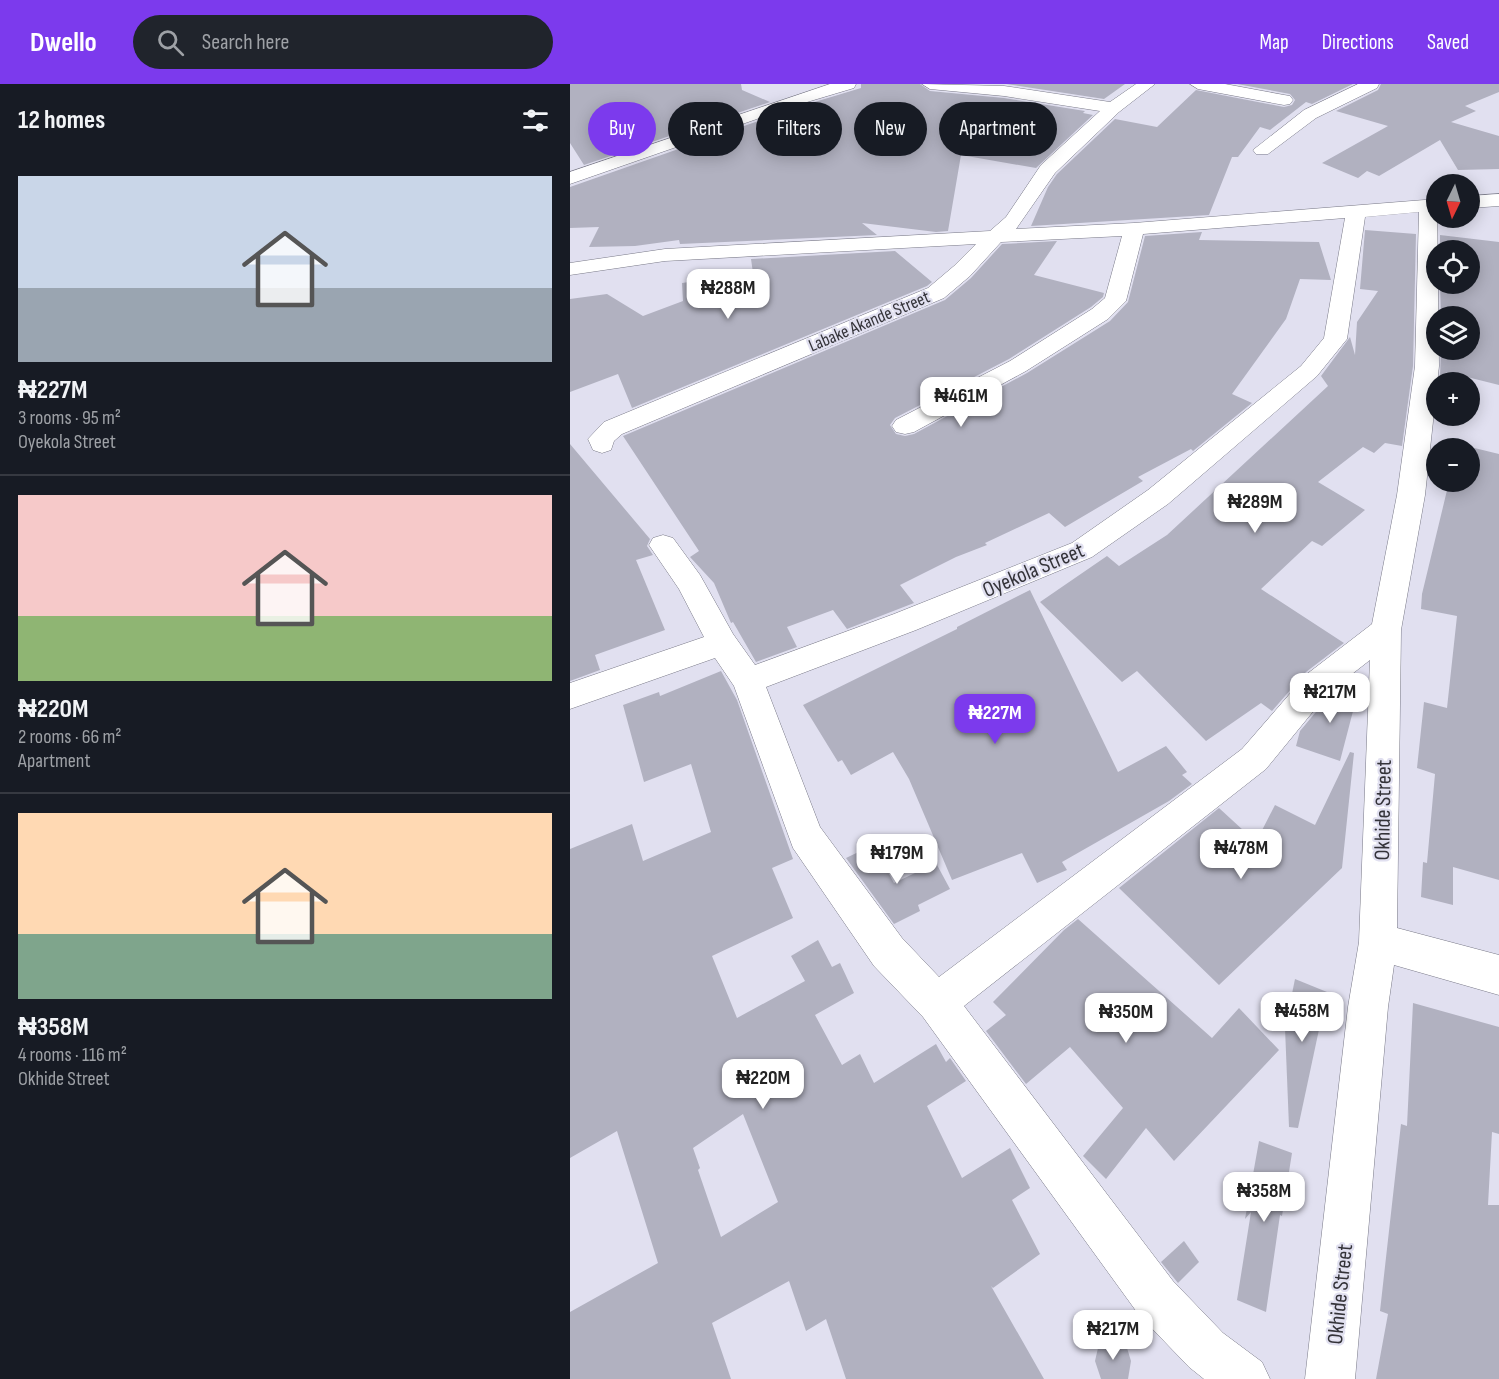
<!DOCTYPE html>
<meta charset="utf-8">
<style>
body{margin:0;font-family:"Sofia Sans Condensed",sans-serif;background:#20242c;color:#f1f3f6;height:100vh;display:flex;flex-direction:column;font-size:22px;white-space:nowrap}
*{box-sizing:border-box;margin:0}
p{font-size:20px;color:#9ea1a6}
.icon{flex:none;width:33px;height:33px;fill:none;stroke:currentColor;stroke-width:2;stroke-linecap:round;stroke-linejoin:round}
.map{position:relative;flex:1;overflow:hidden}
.drawer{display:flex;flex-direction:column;background:#171b24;width:570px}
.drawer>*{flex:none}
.top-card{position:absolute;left:18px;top:18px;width:570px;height:54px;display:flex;gap:12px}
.needle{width:39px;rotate:185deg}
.buttons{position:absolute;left:856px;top:90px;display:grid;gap:12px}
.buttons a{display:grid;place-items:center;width:54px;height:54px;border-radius:50%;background:#171b24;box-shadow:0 3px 15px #0003;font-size:30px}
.price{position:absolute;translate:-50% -51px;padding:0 14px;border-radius:12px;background:#fff;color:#222;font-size:20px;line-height:39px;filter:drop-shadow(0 2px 3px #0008)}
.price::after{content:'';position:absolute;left:50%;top:36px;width:18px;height:14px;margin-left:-9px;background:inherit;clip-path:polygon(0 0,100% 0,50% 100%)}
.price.on{background:#7c3aed;color:#fff}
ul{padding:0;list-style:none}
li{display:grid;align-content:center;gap:12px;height:318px;padding:0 18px}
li+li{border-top:2px solid #363941}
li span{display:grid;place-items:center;height:186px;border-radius:0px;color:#555}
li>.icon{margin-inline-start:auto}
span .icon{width:108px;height:108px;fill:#fffc;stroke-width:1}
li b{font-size:26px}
h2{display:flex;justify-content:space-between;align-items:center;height:72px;padding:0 18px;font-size:26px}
.tag{padding:0 21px;border-radius:27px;background:#171b24;box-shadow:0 3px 15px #0003;font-size:21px;line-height:54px}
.tag.on{background:#7c3aed;color:#fff}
header{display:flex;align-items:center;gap:36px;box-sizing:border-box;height:84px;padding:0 30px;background:#7c3aed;color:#fff}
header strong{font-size:28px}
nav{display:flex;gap:33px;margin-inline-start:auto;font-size:21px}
.search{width:420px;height:54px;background:#20242c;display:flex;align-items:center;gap:15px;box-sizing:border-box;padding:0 21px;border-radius:33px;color:#9ea1a6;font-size:22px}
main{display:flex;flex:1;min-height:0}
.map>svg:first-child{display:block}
.building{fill:#b1b1c0;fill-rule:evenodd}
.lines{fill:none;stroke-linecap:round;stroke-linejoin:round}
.minor-casing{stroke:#797987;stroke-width:1}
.minor{fill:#fff;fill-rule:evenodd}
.labels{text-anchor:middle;stroke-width:4.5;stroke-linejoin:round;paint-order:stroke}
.far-street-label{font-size:18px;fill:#343339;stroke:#e1e0f0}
.street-label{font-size:22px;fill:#343339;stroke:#e1e0f0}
</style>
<header>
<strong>Dwello</strong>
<div class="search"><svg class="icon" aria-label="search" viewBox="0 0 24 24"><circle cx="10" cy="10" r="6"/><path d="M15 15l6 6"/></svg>Search here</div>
<nav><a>Map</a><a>Directions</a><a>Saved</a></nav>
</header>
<main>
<section class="drawer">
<h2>12 homes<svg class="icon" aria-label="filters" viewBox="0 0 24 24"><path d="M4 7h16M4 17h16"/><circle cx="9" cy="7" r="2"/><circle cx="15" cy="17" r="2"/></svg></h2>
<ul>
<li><span style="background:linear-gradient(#c9d6e8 60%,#9aa5b1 0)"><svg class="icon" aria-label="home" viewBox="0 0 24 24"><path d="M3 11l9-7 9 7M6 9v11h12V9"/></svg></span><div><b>₦227M</b><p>3 rooms · 95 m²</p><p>Oyekola Street</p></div></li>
<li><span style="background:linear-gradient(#f6c9c9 65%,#8fb573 0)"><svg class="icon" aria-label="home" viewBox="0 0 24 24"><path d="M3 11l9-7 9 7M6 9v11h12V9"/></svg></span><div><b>₦220M</b><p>2 rooms · 66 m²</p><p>Apartment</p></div></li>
<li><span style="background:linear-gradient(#ffd9b3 65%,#7fa58c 0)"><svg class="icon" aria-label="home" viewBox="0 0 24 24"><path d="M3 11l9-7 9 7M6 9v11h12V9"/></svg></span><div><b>₦358M</b><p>4 rooms · 116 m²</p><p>Okhide Street</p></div></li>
</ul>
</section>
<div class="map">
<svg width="929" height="1295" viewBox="0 0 929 1295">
<rect width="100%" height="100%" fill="#e1e0f0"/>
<!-- building -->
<g class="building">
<path d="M0 0H171L172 6 200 18 14 81 0 59Z"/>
<path d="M291 0H350L360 7 434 14 515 27 513 29 523 31 466 84 391 71 378 147 366 148 292 139 307 151 110 160 109 156 65 162 19 163 29 143 0 144V103L228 23 291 4Z"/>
<path d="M436 0H555L534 15Z"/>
<path d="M667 0H783L742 20 736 18 700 46 690 43 668 73H662L639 131 461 142 478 103 487 90 545 35 587 43 626 6 714 23 722 21 725 16 720 10Z"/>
<path d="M811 0H929V8L895 22 906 27 881 38 929 52V85L888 86 870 56 809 92 797 87 788 94 752 79 818 42 766 27 808 6Z"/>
<path d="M795 146 846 150 843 282 832 362 815 359 804 369 793 363 748 398 795 426 752 462 742 457 691 505 774 559 736 588 702 627 691 619 636 657 567 587 552 598 470 518 537 472 549 482 597 451 758 302 751 292 780 253 785 271 787 238 808 207 790 205Z"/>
<path d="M632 148 629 156 749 158 761 196 730 195 716 235 662 310 682 319 623 367 621 365 568 393 573 397 495 443 479 429 415 459 417 461 386 473 330 501 344 519 277 545 263 526 217 543 227 563 186 578 163 538 161 539 144 499 120 473 129 467 53 352 375 216 401 194 432 160 487 157 464 191 534 209 533 213 521 223 439 275 325 334 320 341 326 350 335 352 344 350 457 289 540 237 558 218 575 152Z"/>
<path d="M870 151 929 158V301L877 288 870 293 871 266H900V232H871L870 200H900V166H870Z"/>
<path d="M325 167 362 198 357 202 62 324 48 290 0 308V215L37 210 73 232 113 217 112 199 183 189 181 175Z"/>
<path d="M0 360 80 455 77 462 83 471 66 476 95 546 25 571 30 586 0 597Z"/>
<path d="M892 361 929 370V796L883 783V821L851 813 853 778 857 779 865 690 847 684 854 618 877 624 887 532 851 525 852 510 879 398H900V364H891Z"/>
<path d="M460 506 548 688 596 662 617 688 612 691 622 700 599 717 492 778 497 786 467 799 452 769 382 796 339 695 323 668 281 691 272 676 268 678 233 621 387 545V543Z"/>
<path d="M151 587 167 616 223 775 202 784 223 834 142 872 167 934 235 897 221 872 248 856 262 883 270 879 284 909 245 931 272 981 290 970 304 999 366 960 376 978 380 974 396 997 357 1022 392 1094 440 1064 460 1104 442 1116 470 1170 423 1204 421 1202 474 1295H276L256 1235 236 1247 219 1197 142 1239 161 1295H0V1228L88 1179 47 1047 0 1074V765L62 740 73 777 141 748 121 680 74 698 53 621 89 608 90 612ZM173 1030 208 1118 151 1153 128 1086 130 1084 123 1064Z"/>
<path d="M778 596 784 598 781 606 788 608 770 677 726 662 730 647 761 610Z"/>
<path d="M780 668 784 669 772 784 649 901 549 804 649 724 686 758 705 721 745 741Z"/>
<path d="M303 761 324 799 366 779 380 805 348 821 350 827 324 840 276 774Z"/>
<path d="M508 835 642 954 669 924 709 966 604 1077 576 1044 536 1095 513 1072 553 1024 500 963 456 1000 416 947 436 931 423 918 494 846Z"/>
<path d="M725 895 757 908 728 1044 719 1043 715 944Z"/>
<path d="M843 919 929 943V1050L922 1048 918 1121H929V1295H806L818 1230 810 1227 831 1040 837 1042Z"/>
<path d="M689 1057 722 1069 712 1132 710 1131 696 1228 667 1216 681 1128 675 1135Z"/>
<path d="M614 1157 629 1178 608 1199 591 1178Z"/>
<path d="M547 1256 557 1264 561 1277 558 1295H531L525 1277 528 1264 536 1257Z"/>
</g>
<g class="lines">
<!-- minor casing -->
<g class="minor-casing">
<g id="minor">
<path d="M260 0H286L284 4 227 21 0 100V88Z"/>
<path d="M352 0 434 2 540 18 566 0H585L549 28 485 89 446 145 564 139 867 115 869 282 855 411 831 546 827 844 929 871V911L824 881 818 923 785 1295H735L778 923 789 858 800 576 759 608 696 685 394 922 603 1197 653 1249 692 1278 700 1295H634L619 1283 569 1231 353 933 304 882 223 764 164 602 145 574 0 625V599L134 553 109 505 79 461 83 454 93 451 103 454 130 491 163 550 185 581 324 530 502 459 578 406 731 282 754 254 775 134 573 150 556 217 538 235 456 287 344 348 335 350 326 348 322 342 326 336 440 277 522 225 535 214 552 152 431 158 400 192 374 214 52 350 44 357 41 366 32 369 23 366 18 355 34 338 358 204 384 182 406 160 95 177 0 191V179L95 165 420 147 436 133 471 81 530 27 434 12 360 5ZM849 128 845 282 827 411 802 540 737 590 672 665 369 893 332 854 250 743 196 603 346 546 522 473 598 420 747 292 777 255 795 133Z"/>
<path d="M620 0H655L714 11 720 12 723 16 720 20 714 21 628 5Z"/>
<path d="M788 0H809L807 4 746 34 698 70H686L683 66 734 26Z"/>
<path d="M929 110V122L900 124V112Z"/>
</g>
</g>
<!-- minor -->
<use href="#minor" class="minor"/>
</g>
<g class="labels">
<!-- far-street labels -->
<g class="far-street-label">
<text transform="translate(299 237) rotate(-23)" y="6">Labake Akande Street</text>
</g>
<!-- street labels -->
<g class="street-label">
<text transform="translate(463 485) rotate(-23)" y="8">Oyekola Street</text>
<text transform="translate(812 726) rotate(-89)" y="8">Okhide Street</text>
<text transform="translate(769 1210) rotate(-84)" y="8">Okhide Street</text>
</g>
</g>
</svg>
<div class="buttons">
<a><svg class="needle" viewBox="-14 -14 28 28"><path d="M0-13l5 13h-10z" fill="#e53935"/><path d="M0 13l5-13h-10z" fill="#9ea1a6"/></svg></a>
<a><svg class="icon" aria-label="locate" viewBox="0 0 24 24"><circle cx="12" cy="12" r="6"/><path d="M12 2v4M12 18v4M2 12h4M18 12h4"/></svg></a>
<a><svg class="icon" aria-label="layers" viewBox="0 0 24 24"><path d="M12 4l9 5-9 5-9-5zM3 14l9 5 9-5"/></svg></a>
<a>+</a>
<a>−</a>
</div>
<b class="price" style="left:158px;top:236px">₦288M</b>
<b class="price" style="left:391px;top:344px">₦461M</b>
<b class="price" style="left:685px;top:450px">₦289M</b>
<b class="price" style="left:760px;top:640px">₦217M</b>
<b class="price on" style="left:425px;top:661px">₦227M</b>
<b class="price" style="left:671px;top:796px">₦478M</b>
<b class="price" style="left:327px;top:801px">₦179M</b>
<b class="price" style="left:732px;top:959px">₦458M</b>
<b class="price" style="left:556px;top:960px">₦350M</b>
<b class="price" style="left:193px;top:1026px">₦220M</b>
<b class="price" style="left:694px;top:1139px">₦358M</b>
<b class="price" style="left:543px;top:1277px">₦217M</b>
<div class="top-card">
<a class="tag on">Buy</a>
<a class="tag">Rent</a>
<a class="tag">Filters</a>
<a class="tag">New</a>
<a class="tag">Apartment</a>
</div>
</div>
</main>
